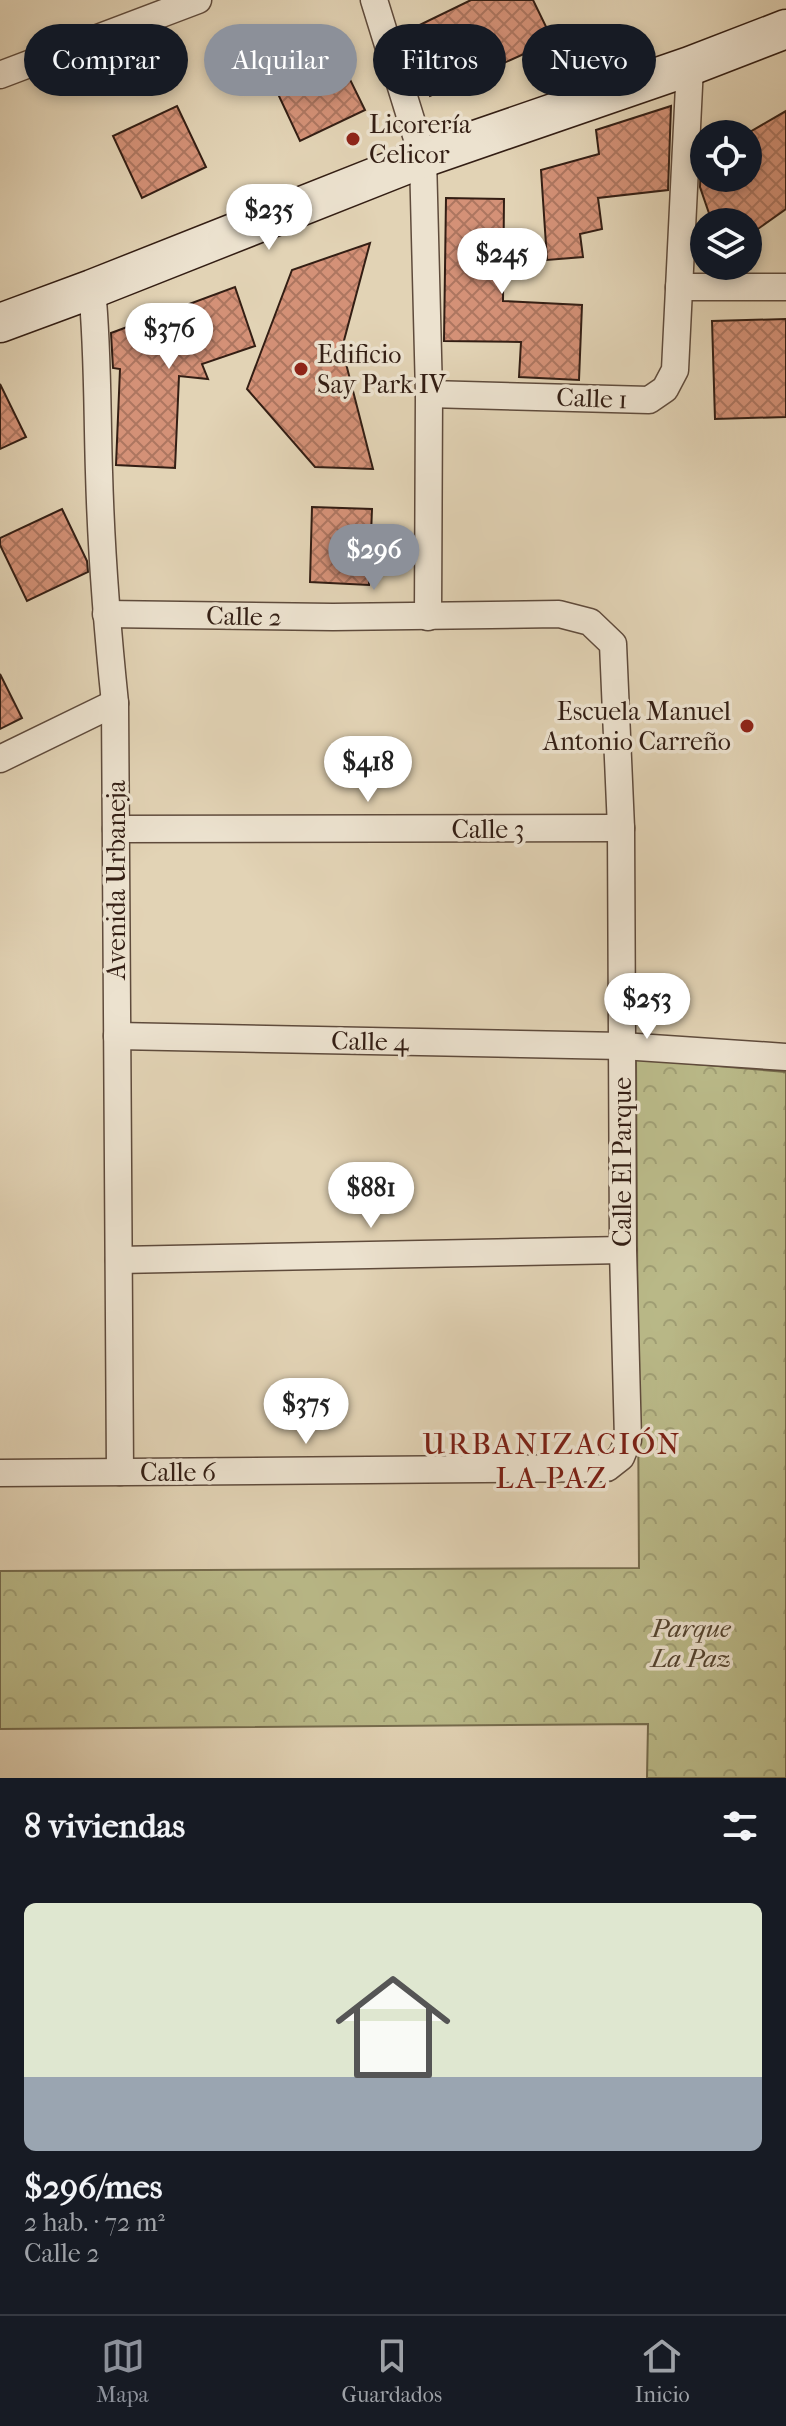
<!DOCTYPE html>
<html lang="es">
<meta charset="utf-8">
<style>
body{margin:0;font-family:"IM FELL French Canon",serif;background:#20242c;color:#f1f3f6;height:100vh;display:flex;flex-direction:column;font-size:30px;white-space:nowrap}
*{box-sizing:border-box;margin:0}
p{font-size:26px;color:#9ea1a6}
.icon{flex:none;width:44px;height:44px;fill:none;stroke:currentColor;stroke-width:2;stroke-linecap:round;stroke-linejoin:round}
.map{position:relative;height:1778px;overflow:hidden}
.drawer{display:flex;flex-direction:column;background:#171b24;flex:1}
.drawer>*{flex:none}
.banner{position:absolute;left:24px;top:24px;width:738px;height:72px;display:flex;gap:16px}
.controls{position:absolute;left:690px;top:120px;display:grid;gap:16px}
.controls a{display:grid;place-items:center;width:72px;height:72px;border-radius:50%;background:#171b24;box-shadow:0 4px 12px #0003;font-size:40px}
.price{position:absolute;translate:-50% -68px;padding:0 18px;border-radius:28px;background:#fff;color:#222;font-size:26px;line-height:52px;filter:drop-shadow(0 2px 4px #0008)}
.price::after{content:'';position:absolute;left:50%;top:48px;width:24px;height:18px;margin-left:-12px;background:inherit;clip-path:polygon(0 0,100% 0,50% 100%)}
.price.current{background:#8c9099;color:#fff}
ul{padding:0;list-style:none}
li{display:grid;align-content:center;gap:16px;height:424px;padding:0 24px}
li span{display:grid;place-items:center;height:248px;border-radius:12px;color:#555}
li>.icon{margin-inline-start:auto}
span .icon{width:144px;height:144px;fill:#fffc;stroke-width:1}
li b{font-size:34px}
h2{display:flex;justify-content:space-between;align-items:center;height:96px;padding:0 24px;font-size:34px}
.pill{padding:0 28px;border-radius:36px;background:#171b24;box-shadow:0 4px 12px #0003;font-size:28px;line-height:72px}
.pill.current{background:#8c9099;color:#fff}
.tabs{display:flex;justify-content:space-around;align-items:center;height:112px;border-top:2px solid #363941;background:#171b24;font-size:22px;color:#9ea1a6}
.tabs a{display:grid;justify-items:center;gap:4px}
.tabs .current{color:#8c9099}
.map>svg:first-child{display:block}
.park{fill:url(#park-crowns);stroke:#766c4e;stroke-width:2}
.building{fill:url(#building-cross-hatch);stroke:#331e14;stroke-width:2}
.lines{fill:none;stroke-linecap:round;stroke-linejoin:round}
.street-casing{stroke:#5f4b3c;stroke-width:29}
.secondary-casing{stroke:#331e14;stroke-width:41}
.street{stroke:#ece2cf;stroke-width:26}
.secondary{stroke:#ece2cf;stroke-width:38}
.poi-dot{fill:#8f2418;stroke:#ece2cf;stroke-width:3}
.labels{text-anchor:middle;stroke-width:7;stroke-linejoin:round;paint-order:stroke}
.poi-label{font-size:26px;fill:#331e14;stroke:#ece2cf;text-anchor:start}
.street-label{font-size:26px;fill:#331e14;stroke:#ece2cf}
.park-label{font-size:26px;font-style:italic;fill:#554531;stroke:#ece2cf}
.quarter-label{font-size:30px;letter-spacing:2px;fill:#7a1f14;stroke:#ece2cf}
</style>
<div class="map">
<svg width="786" height="1778" viewBox="0 0 786 1778">
<defs>
<pattern id="park-crowns" width="20" height="18" patternUnits="userSpaceOnUse" patternTransform="scale(2)"><rect width="20" height="18" fill="#baba89"/><path d="M2 6a3 3 0 1 1 6 0M12 15a3 3 0 1 1 6 0" fill="none" stroke="#a09f75"/></pattern>
<pattern id="building-cross-hatch" width="8" height="8" patternUnits="userSpaceOnUse" patternTransform="scale(2)"><rect width="8" height="8" fill="#d49177"/><path d="M0 0l8 8M0 8l8-8" fill="none" stroke="#ad7660"/></pattern>
</defs>
<rect width="100%" height="100%" fill="#e2d3b5"/>
<filter id="stains"><feTurbulence type="fractalNoise" baseFrequency=".0025" numOctaves="4"/><feColorMatrix values="0 0 0 0 .2 0 0 0 0 .09 0 0 0 0 .02 0 0 0 .5 -.17"/></filter>
<radialGradient id="worn" r=".72"><stop offset=".6" stop-color="#630" stop-opacity="0"/><stop offset="1" stop-color="#630" stop-opacity=".3"/></radialGradient>
<!-- park -->
<path class="park" d="M636 1059 786 1072V1778H647L648 1724 0 1729V1571L639 1568Z"/>
<!-- building -->
<g class="building">
<path d="M471 0H533L553 41 430 96 401 34Z"/>
<path d="M335 49 365 110 300 141 271 79Z"/>
<path d="M177 106 206 167 142 198 113 136Z"/>
<path d="M671 106 668 190 598 198 602 229 580 234 583 257 547 260 541 170 599 154 596 130Z"/>
<path d="M786 111V209L748 236V222H712L700 187 701 161 704 159V178H748V133Z"/>
<path d="M446 198 504 199 503 301 582 305 579 380 519 377 521 342 444 341Z"/>
<path d="M370 243 342 348 373 469 315 467 247 389 292 270Z"/>
<path d="M235 287 255 346 202 364 208 379 179 376 175 468 116 465 120 369 113 368 111 333Z"/>
<path d="M786 319V417L715 419 712 321Z"/>
<path d="M0 384 26 437 0 449Z"/>
<path d="M312 507 372 509 369 585 310 582Z"/>
<path d="M62 509 87 561 88 572 27 601 0 545V538Z"/>
<path d="M0 674 22 718 0 729Z"/>
</g>
<g class="lines">
<!-- street casing -->
<g class="street-casing">
<g id="street">
<path d="M374 0 423 158 429 394 428 617"/>
<path d="M0 75 198 0"/>
<path d="M679 287H786"/>
<path d="M92 289C98 350 97 411 99 472 101 549 107 626 115 703L120 1472"/>
<path d="M429 394 649 400 665 389 675 370 690 66"/>
<path d="M0 759 115 703"/>
<path d="M116 829 621 828"/>
<path d="M117 1036 622 1046 786 1057"/>
<path d="M119 1260 623 1250"/>
<path d="M0 1473 607 1468 621 1457 628 1440 623 1250 621 828 613 644 590 622 559 614 333 617 106 614"/>
</g>
</g>
<!-- secondary casing -->
<g class="secondary-casing">
<path id="secondary" d="M0 323 92 289 423 158 690 66 786 29"/>
</g>
<!-- street -->
<use href="#street" class="street"/>
<!-- secondary -->
<use href="#secondary" class="secondary"/>
</g>
<!-- markers -->
<g class="poi-dot">
<circle cx="353" cy="139" r="8"/>
<circle cx="301" cy="369" r="8"/>
<circle cx="747" cy="726" r="8"/>
</g>
<g class="labels">
<!-- poi labels -->
<g class="poi-label">
<text x="369" y="133">Licorería<tspan x="369" dy="30">Celicor</tspan></text>
<text x="317" y="363">Edificio<tspan x="317" dy="30">Say Park IV</tspan></text>
<text x="731" y="720" text-anchor="end">Escuela Manuel<tspan x="731" dy="30">Antonio Carreño</tspan></text>
</g>
<!-- street labels -->
<g class="street-label">
<text transform="translate(592 398) rotate(2)" y="9">Calle 1</text>
<text transform="translate(244 616) rotate(1)" y="9">Calle 2</text>
<text x="488" y="838">Calle 3</text>
<text transform="translate(116 880) rotate(-90)" y="9">Avenida Urbaneja</text>
<text transform="translate(370 1041) rotate(1)" y="9">Calle 4</text>
<text transform="translate(622 1162) rotate(-90)" y="9">Calle El Parque</text>
<text x="178" y="1481">Calle 6</text>
</g>
<!-- park labels -->
<g class="park-label">
<text x="691" y="1637">Parque<tspan x="691" dy="30">La Paz</tspan></text>
</g>
<!-- quarter labels -->
<g class="quarter-label">
<text x="552" y="1454">URBANIZACIÓN<tspan x="552" dy="34">LA PAZ</tspan></text>
</g>
</g>
<rect width="100%" height="100%" filter="url(#stains)"/>
<rect width="100%" height="100%" fill="url(#worn)"/>
</svg>
<div class="controls">
<a><svg class="icon" aria-label="locate" viewBox="0 0 24 24"><circle cx="12" cy="12" r="6"/><path d="M12 2v4M12 18v4M2 12h4M18 12h4"/></svg></a>
<a><svg class="icon" aria-label="layers" viewBox="0 0 24 24"><path d="M12 4l9 5-9 5-9-5zM3 14l9 5 9-5"/></svg></a>
</div>
<b class="price" style="left:269px;top:252px">$235</b>
<b class="price" style="left:502px;top:296px">$245</b>
<b class="price" style="left:169px;top:371px">$376</b>
<b class="price current" style="left:374px;top:592px">$296</b>
<b class="price" style="left:368px;top:804px">$418</b>
<b class="price" style="left:647px;top:1041px">$253</b>
<b class="price" style="left:371px;top:1230px">$881</b>
<b class="price" style="left:306px;top:1446px">$375</b>
<div class="banner">
<a class="pill">Comprar</a>
<a class="pill current">Alquilar</a>
<a class="pill">Filtros</a>
<a class="pill">Nuevo</a>
</div>
</div>
<section class="drawer">
<h2>8 viviendas<svg class="icon" aria-label="filters" viewBox="0 0 24 24"><path d="M4 7h16M4 17h16"/><circle cx="9" cy="7" r="2"/><circle cx="15" cy="17" r="2"/></svg></h2>
<ul>
<li><span style="background:linear-gradient(#dfe7d0 70%,#9aa5b1 0)"><svg class="icon" aria-label="home" viewBox="0 0 24 24"><path d="M3 11l9-7 9 7M6 9v11h12V9"/></svg></span><div><b>$296/mes</b><p>2 hab. · 72 m²</p><p>Calle 2</p></div></li>
</ul>
</section>
<nav class="tabs">
<a class="current"><svg class="icon" aria-label="map" viewBox="0 0 24 24"><path d="M3 6l6-2 6 2 6-2v14l-6 2-6-2-6 2zM9 4v14M15 6v14"/></svg>Mapa</a>
<a><svg class="icon" aria-label="saved" viewBox="0 0 24 24"><path d="M7 4h10v16l-5-4-5 4z"/></svg>Guardados</a>
<a><svg class="icon" aria-label="home" viewBox="0 0 24 24"><path d="M3 11l9-7 9 7M6 9v11h12V9"/></svg>Inicio</a>
</nav>
